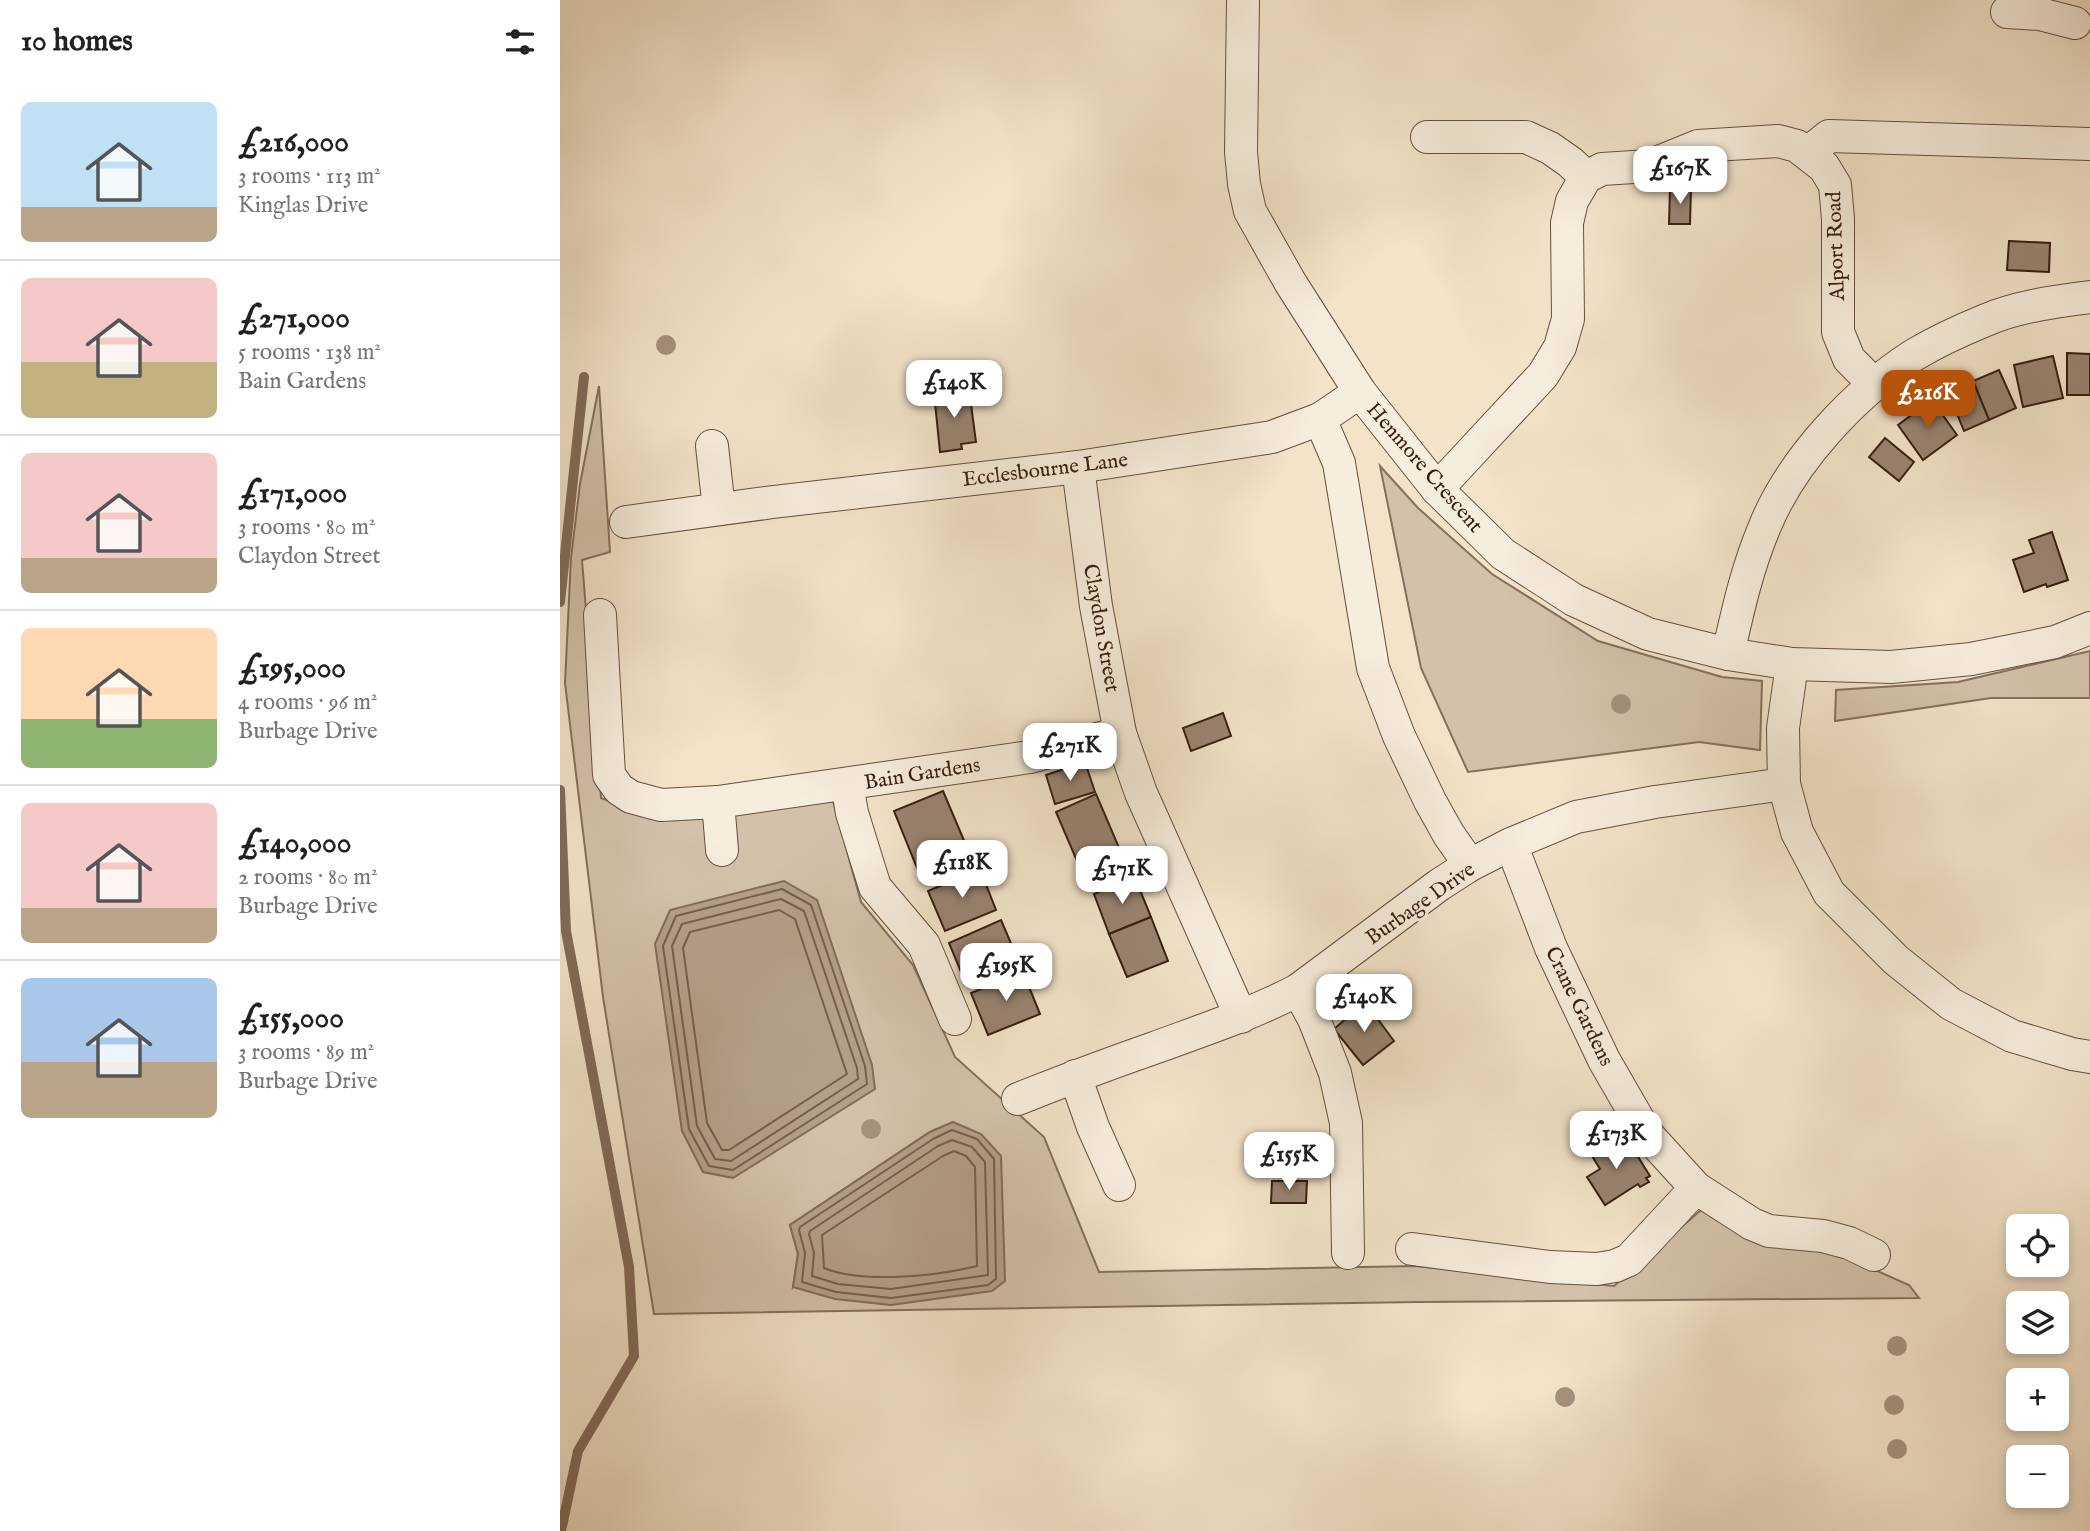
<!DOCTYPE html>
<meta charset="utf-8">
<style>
body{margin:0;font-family:"IM FELL English",serif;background:#f2f2f2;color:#202124;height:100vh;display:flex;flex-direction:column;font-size:26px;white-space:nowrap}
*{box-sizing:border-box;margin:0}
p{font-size:23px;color:#757577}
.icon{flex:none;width:38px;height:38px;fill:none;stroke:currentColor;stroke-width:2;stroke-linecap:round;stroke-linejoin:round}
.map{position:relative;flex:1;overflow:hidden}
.details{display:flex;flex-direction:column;background:#fff;width:560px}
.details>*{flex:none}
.tools{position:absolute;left:1446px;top:1214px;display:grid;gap:14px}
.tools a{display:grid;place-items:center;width:63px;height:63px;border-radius:10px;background:#fff;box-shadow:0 4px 10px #0003;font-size:35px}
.price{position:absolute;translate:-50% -60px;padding:0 16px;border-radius:14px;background:#fff;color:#222;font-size:23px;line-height:46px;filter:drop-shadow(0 2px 4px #0008)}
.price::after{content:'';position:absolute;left:50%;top:42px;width:21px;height:16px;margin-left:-10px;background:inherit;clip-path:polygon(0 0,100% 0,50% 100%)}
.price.on{background:#b45309;color:#fff}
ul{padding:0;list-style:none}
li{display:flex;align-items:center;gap:21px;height:175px;padding:0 21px}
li+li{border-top:2px solid #e0e0e0}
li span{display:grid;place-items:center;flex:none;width:196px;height:140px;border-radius:10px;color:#555}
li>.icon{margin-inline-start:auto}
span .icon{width:84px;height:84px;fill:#fffc;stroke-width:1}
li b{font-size:30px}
h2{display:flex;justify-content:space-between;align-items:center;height:84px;padding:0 21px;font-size:30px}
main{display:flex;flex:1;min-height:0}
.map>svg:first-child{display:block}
.green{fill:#d2c2aa;stroke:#85705e;stroke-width:2;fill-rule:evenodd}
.water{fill:#b3a08a;stroke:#826c5a;stroke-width:2}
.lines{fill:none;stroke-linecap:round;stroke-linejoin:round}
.shore{stroke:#765f4e;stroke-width:2}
.stream{stroke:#826c5a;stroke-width:10}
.building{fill:#998471;stroke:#381e11;stroke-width:2}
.minor-casing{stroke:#664f3f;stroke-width:34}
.minor{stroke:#f7eddc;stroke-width:32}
.tree{fill:#a5927d}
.labels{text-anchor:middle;stroke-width:6;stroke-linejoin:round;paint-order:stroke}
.street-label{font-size:21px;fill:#381e11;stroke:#f7eddc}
</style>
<main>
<section class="details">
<h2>10 homes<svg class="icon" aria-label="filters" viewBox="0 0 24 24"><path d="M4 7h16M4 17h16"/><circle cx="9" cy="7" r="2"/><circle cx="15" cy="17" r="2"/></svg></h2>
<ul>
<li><span style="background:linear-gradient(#bfe0f5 75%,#b9a48a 0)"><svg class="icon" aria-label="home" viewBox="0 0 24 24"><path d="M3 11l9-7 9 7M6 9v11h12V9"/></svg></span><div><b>£216,000</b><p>3 rooms · 113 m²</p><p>Kinglas Drive</p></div></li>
<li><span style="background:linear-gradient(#f6c9c9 60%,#c2b280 0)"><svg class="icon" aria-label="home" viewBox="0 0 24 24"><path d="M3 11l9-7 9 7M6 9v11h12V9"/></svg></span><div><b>£271,000</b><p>5 rooms · 138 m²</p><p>Bain Gardens</p></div></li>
<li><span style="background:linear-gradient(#f6c9c9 75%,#b9a48a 0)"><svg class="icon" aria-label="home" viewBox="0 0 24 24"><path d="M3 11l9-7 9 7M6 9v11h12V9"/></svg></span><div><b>£171,000</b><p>3 rooms · 80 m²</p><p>Claydon Street</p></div></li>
<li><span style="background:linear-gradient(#ffd9b3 65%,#8fb573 0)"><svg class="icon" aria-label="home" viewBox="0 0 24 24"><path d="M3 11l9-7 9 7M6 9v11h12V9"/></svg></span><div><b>£195,000</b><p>4 rooms · 96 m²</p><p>Burbage Drive</p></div></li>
<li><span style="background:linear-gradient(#f6c9c9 75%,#b9a48a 0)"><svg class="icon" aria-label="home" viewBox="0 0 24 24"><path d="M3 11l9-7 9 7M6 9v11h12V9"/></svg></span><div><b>£140,000</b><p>2 rooms · 80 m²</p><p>Burbage Drive</p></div></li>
<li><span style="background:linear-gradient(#a9c7e8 60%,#b9a48a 0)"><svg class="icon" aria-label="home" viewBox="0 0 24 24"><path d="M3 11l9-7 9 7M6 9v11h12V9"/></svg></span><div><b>£155,000</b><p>3 rooms · 89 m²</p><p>Burbage Drive</p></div></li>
</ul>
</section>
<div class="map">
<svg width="1530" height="1531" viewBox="0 0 1530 1531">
<rect width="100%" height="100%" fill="#f2e3c9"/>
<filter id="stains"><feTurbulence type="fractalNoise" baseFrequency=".00286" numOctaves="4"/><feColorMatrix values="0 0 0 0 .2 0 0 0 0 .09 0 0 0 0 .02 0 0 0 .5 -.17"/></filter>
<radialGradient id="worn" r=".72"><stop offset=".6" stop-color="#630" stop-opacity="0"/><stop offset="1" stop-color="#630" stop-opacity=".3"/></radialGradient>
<!-- green -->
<g class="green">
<path d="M39 386 50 552 22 560 41 798 92 818 273 801 301 902 353 965 395 1057 484 1137 539 1272 855 1266 1054 1286 1141 1210 1272 1251 1349 1285 1359 1298 859 1302 94 1314 43 997 5 683 11 558 20 484ZM393 1122 233 1287 238 1254 230 1225 370 1132Z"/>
<path d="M820 466 858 508 932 574 1038 641 1162 677 1202 681 1200 750 1139 742 908 772 861 668Z"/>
<path d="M1530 651V698H1431L1275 721 1276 690 1398 682Z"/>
</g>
<!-- water -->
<g class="water">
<path d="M224 881 257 900 312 1065 315 1089 173 1178 143 1172 122 1131 95 944 110 910Z"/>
<path d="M393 1122 421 1134 441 1156 445 1281 432 1291 331 1305 275 1299 233 1287 238 1254 230 1225 370 1132Z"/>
</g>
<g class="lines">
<!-- shore -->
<g class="shore">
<path d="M222 889 251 905 305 1066 307 1084 173 1170 149 1166 129 1129 103 946 116 916Z"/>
<path d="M221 899 244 911 297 1068 298 1079 171 1161 155 1159 137 1126 112 946 122 924Z"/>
<path d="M219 910 235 919 287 1074 169 1150H162L147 1123 123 948 130 932Z"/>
<path d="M392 1130 417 1139 434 1159 436 1279 428 1285 331 1298 276 1292 242 1282 245 1253 239 1230 240 1227 373 1139Z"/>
<path d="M392 1140 412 1147 425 1162 428 1275 331 1289 278 1284 252 1276 254 1253 249 1234 250 1231 378 1146Z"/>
<path d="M394 1151 406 1156 415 1167 417 1266C377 1276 302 1284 264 1268L262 1235 383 1156Z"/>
</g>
<!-- stream -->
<g class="stream">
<path d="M0 602 24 377"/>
<path d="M0 790 6 931 69 1267 74 1356 18 1451 1 1531"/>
</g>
</g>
<!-- building -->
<g class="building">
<path d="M1110 188 1131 189 1130 224H1109Z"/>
<path d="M1449 241 1490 243 1489 272 1447 270Z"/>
<path d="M1507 353 1530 354V395H1507Z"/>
<path d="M1493 356 1503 398 1463 407 1454 365Z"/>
<path d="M1439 370 1456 408 1429 420 1413 381Z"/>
<path d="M1413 381 1429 420 1404 431 1388 392Z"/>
<path d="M409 389 416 442 401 444 402 449 380 452 374 393Z"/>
<path d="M1372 400 1397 435 1363 460 1338 425Z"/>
<path d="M1325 438 1354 462 1339 481 1309 457Z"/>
<path d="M1492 532 1508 580 1487 587 1486 584 1464 592 1453 560 1474 553 1469 540Z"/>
<path d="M663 713 671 736 631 751 623 728Z"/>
<path d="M525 762 535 792 495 804 486 775Z"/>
<path d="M383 791 411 857 361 878 334 811Z"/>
<path d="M536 794 569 871 529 889 496 812Z"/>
<path d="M420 869 436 910 385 931 368 891Z"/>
<path d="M575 878 591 917 549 934 534 894Z"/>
<path d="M591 917 608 961 567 977 549 934Z"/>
<path d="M441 920 459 962 406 984 389 943Z"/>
<path d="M463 972 480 1014 428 1035 411 993Z"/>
<path d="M805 1002 834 1041 803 1065 774 1029Z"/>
<path d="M1047 1139 1056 1153 1070 1144 1090 1176 1086 1178 1089 1182 1080 1187 1078 1184 1045 1205 1027 1177 1040 1169 1029 1151Z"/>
<path d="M712 1181H747L746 1203H711Z"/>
</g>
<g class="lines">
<!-- minor casing -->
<g class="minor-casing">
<g id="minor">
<path d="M683 0 681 152 684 184 690 211 730 282 800 392 877 489 943 554 1014 600 1088 634 1168 654 1232 664 1331 667 1411 659 1495 642 1530 628"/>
<path d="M1447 12 1480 14 1515 23"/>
<path d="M867 137H966L990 148 1010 162 1026 177"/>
<path d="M1248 153 1269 136 1530 144"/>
<path d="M760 419 779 463 813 668 839 736 870 801 889 835 910 865"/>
<path d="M152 446 159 509"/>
<path d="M518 467 536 606 560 733 581 793 681 1017"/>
<path d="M877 489 983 375 1000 347 1008 319 1007 223 1012 201 1026 177 1042 169 1089 166 1138 146 1218 141 1237 146 1264 167 1275 185 1278 219V332L1289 359 1314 384"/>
<path d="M66 522 213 502 518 467 712 437 760 419 800 392"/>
<path d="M40 615 49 775 59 789 71 797 101 805 158 802 470 757 560 733"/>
<path d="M1168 654C1178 610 1187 568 1205 526 1232 460 1294 394 1354 355 1374 343 1404 329 1426 320 1459 306 1495 302 1530 297"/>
<path d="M1232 664 1223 728 1224 784 1237 832 1269 893 1336 960 1391 1004 1452 1036 1512 1054 1530 1057"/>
<path d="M287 784 292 813 315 887 364 945 395 1019"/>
<path d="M158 802 162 850"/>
<path d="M951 844 991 948 1044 1060 1086 1133 1136 1188 1192 1224 1209 1231 1263 1236 1289 1243 1314 1255"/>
<path d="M738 990 754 1019 775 1073 786 1123 788 1253"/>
<path d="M515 1076 533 1127 559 1185"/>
<path d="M458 1099C503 1081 548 1064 594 1048 643 1030 692 1014 738 990L879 885 910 865 951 844 1016 817 1095 802 1224 784"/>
<path d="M852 1249 990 1267 1037 1269 1055 1266 1069 1260 1136 1188"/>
</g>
</g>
<!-- minor -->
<use href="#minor" class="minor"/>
</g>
<!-- trees -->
<g class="tree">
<circle cx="106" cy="345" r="10"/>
<circle cx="1061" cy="704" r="10"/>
<circle cx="311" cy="1129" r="10"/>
<circle cx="1337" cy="1346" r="10"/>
<circle cx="1005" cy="1397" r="10"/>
<circle cx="1334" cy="1405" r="10"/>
<circle cx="1337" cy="1449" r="10"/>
</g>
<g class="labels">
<!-- street labels -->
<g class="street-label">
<text transform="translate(1275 246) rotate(-92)" y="7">Alport Road</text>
<text transform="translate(865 467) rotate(49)" y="7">Henmore Crescent</text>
<text transform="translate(485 469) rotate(-7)" y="7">Ecclesbourne Lane</text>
<text transform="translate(542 628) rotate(80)" y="7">Claydon Street</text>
<text transform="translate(362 773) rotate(-9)" y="7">Bain Gardens</text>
<text transform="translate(860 903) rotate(-35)" y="7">Burbage Drive</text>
<text transform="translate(1020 1006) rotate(64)" y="7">Crane Gardens</text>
</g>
</g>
<rect width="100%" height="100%" filter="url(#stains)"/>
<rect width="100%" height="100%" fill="url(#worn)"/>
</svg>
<div class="tools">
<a><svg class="icon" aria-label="locate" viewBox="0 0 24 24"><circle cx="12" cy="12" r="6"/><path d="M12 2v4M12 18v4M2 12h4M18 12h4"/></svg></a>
<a><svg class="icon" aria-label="layers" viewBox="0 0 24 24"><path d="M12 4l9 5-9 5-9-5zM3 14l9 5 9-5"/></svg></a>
<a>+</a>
<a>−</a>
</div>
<b class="price" style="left:1120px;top:206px">£167K</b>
<b class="price" style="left:394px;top:420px">£140K</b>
<b class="price on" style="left:1368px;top:430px">£216K</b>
<b class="price" style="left:510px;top:783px">£271K</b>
<b class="price" style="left:402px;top:900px">£118K</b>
<b class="price" style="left:562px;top:906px">£171K</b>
<b class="price" style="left:446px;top:1003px">£195K</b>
<b class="price" style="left:804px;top:1034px">£140K</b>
<b class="price" style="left:1056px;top:1171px">£173K</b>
<b class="price" style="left:729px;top:1192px">£155K</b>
</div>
</main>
